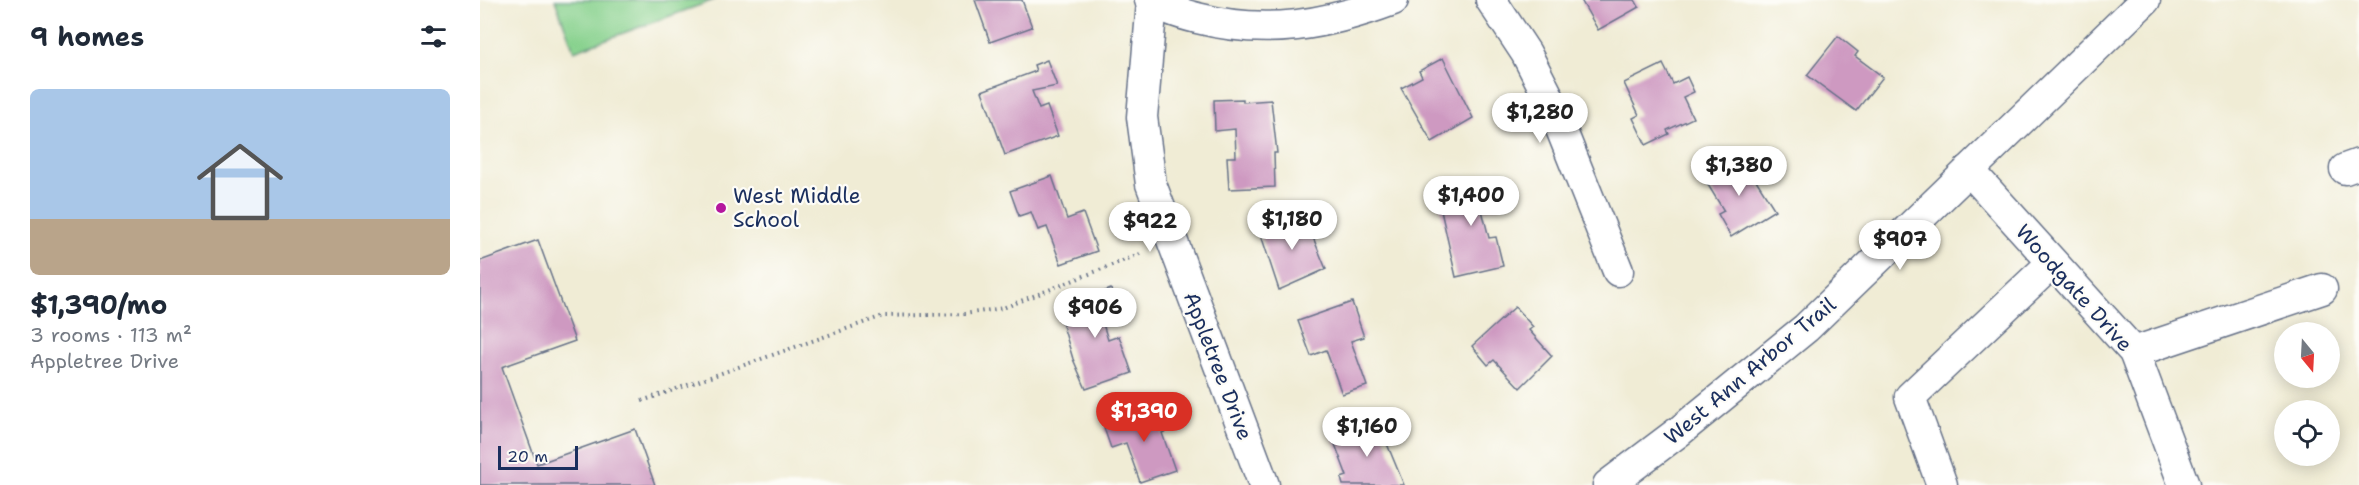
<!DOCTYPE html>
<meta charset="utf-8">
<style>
body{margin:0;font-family:"Shantell Sans",sans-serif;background:#f2f2f3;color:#1f2937;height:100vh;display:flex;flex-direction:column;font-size:22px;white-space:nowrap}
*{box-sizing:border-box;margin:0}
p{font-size:20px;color:#747a83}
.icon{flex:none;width:33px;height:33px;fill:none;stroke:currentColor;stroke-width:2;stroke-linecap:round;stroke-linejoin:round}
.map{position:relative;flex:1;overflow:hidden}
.details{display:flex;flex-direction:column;background:#fff;width:480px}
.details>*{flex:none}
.needle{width:39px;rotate:162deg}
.fabs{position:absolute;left:1794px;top:322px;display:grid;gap:12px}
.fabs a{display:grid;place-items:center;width:66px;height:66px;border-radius:50%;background:#fff;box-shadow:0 3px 15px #0003;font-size:30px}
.scale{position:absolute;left:18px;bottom:15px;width:80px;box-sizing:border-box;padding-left:6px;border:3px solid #1b2f5e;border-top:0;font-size:16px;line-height:21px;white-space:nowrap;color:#1b2f5e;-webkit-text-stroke:4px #fdfcf7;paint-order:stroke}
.price{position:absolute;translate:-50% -51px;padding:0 14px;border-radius:21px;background:#fff;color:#222;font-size:20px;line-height:39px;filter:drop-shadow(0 2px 3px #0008)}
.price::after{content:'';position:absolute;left:50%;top:36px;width:18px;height:14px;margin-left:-9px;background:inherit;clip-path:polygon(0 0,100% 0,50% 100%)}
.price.current{background:#d93025;color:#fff}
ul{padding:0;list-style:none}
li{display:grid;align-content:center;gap:12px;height:318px;padding:0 30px}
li+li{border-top:2px solid #e0e1e3}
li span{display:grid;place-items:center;height:186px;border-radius:9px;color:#555}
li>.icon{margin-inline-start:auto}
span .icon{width:108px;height:108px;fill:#fffc;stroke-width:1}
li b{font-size:26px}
h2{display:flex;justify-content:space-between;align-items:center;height:72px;padding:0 30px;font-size:26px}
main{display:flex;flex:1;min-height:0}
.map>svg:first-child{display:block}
.green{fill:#87d18d;stroke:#518076;stroke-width:1.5}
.building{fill:#ce99c1}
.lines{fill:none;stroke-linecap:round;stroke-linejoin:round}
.minor-casing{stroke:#667188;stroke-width:33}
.path{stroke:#667188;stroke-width:4;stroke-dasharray:1.5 4.5;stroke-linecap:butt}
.minor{stroke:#fff;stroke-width:30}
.poi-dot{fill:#b5179e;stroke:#fdfcf7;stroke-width:2}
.labels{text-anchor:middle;stroke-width:4.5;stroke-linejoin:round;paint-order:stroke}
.poi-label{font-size:21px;fill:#1b2f5e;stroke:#fdfcf7;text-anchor:start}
.street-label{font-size:21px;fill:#1b2f5e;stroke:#fdfcf7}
</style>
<main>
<section class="details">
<h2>9 homes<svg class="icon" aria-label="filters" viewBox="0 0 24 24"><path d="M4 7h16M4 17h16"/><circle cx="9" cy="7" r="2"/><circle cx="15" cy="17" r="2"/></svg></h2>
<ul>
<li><span style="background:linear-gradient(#a9c7e8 70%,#b9a48a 0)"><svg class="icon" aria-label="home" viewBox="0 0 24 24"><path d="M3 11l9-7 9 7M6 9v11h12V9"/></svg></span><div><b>$1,390/mo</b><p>3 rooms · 113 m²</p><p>Appletree Drive</p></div></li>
</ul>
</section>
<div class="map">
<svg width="1879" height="485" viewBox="0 0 1879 485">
<rect width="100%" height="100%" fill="#fdfcf7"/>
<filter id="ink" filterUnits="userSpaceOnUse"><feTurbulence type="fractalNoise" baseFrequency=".0167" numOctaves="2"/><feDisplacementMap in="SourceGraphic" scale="12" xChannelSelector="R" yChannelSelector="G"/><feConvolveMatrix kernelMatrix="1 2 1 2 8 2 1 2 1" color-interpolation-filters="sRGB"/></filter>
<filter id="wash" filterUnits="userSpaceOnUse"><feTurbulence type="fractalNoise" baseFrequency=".008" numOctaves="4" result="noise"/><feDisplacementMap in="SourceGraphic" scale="24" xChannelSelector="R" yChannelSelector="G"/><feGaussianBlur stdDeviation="1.35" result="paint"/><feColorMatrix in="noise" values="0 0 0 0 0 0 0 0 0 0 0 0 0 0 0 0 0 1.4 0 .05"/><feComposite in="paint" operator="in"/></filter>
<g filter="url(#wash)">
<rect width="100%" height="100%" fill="#f0ecd5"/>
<!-- green -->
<path class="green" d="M75 0H234L94 51Z"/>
<g id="blocks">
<!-- building -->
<g class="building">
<path d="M495 0H542L552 27 510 42Z"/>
<path d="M1101 0H1155L1159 7 1118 30Z"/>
<path d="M1358 36 1378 52 1375 56 1403 77 1376 111 1327 75Z"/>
<path d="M963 58 993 118 952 142 921 88 942 77 939 71Z"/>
<path d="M567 60 577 86 552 91 559 109 567 106 578 136 525 155 502 91 556 71 554 65Z"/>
<path d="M1183 64 1193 84 1207 77 1214 92 1203 97 1213 118 1187 130 1189 134 1166 145 1153 118 1159 115 1144 83Z"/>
<path d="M763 99V102L791 100 797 153H794L795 187 749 189 747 157H756L755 129 735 131 734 100Z"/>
<path d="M1262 158 1295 210 1251 237 1238 214 1244 211 1225 180Z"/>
<path d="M572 176 587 219 603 213 617 251 581 264 567 227 558 230 551 212 539 216 530 191Z"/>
<path d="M1017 179 1023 206 1002 210 1009 238 1016 237 1023 266 976 277 957 193Z"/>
<path d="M823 213 846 269 799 290 779 229Z"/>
<path d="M58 240 95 341 22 367 57 464 155 429 175 485H0V261Z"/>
<path d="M631 289 641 317 623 324 628 340 639 336 652 373 606 389 593 359 578 309Z"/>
<path d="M872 302 884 337 871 341 887 386 862 394 846 350 831 356 818 321Z"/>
<path d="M1035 307 1053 327 1049 330 1072 356 1040 388 1014 360 1008 365 992 346Z"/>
<path d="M678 406 686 431 682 433 695 470 660 482 646 443 631 448 624 428Z"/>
<path d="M898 422 924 485H863L861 478 867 476 853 439Z"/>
</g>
</g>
</g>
<g filter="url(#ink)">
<use href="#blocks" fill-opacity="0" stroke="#667188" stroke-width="1.5"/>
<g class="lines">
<!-- minor casing -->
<g class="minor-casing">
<g id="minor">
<path d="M670 0C684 9 701 14 717 18 787 36 846 25 913 0"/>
<path d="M1011 0 1046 53 1067 94 1138 271"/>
<path d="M672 2 662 117 671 184 784 485"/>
<path d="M1865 169 1879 164"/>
<path d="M1489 170 1654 352 1704 485"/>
<path d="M1654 352 1842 289"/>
<path d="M1128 485 1201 430 1326 328 1665 0"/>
<path d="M1462 485 1430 397 1571 264"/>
</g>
</g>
<!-- path -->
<path class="path" d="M162 401 403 316 485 314 523 308 660 254"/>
<!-- minor -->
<use href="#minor" class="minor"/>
</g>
</g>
<!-- markers -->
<circle class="poi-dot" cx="241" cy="208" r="6"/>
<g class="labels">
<!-- poi labels -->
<g class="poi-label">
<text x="253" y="203">West Middle<tspan x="253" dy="24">School</tspan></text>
</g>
<!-- street labels -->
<g class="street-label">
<text transform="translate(1594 288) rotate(48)" y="7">Woodgate Drive</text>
<text transform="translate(738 366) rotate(69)" y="7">Appletree Drive</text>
<text transform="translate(1270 371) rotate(-40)" y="7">West Ann Arbor Trail</text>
</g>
</g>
</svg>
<div class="fabs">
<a><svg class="needle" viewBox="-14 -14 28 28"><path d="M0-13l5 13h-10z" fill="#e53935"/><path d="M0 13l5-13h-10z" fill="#747a83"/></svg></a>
<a><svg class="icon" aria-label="locate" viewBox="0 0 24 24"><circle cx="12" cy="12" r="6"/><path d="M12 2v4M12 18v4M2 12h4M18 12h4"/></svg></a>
</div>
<div class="scale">20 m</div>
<b class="price" style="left:1060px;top:144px">$1,280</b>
<b class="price" style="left:1259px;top:197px">$1,380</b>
<b class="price" style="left:991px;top:227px">$1,400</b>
<b class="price" style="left:812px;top:251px">$1,180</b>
<b class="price" style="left:670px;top:253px">$922</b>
<b class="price" style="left:1420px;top:271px">$907</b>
<b class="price" style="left:615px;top:339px">$906</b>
<b class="price current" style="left:664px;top:443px">$1,390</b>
<b class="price" style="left:887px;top:458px">$1,160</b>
</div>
</main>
